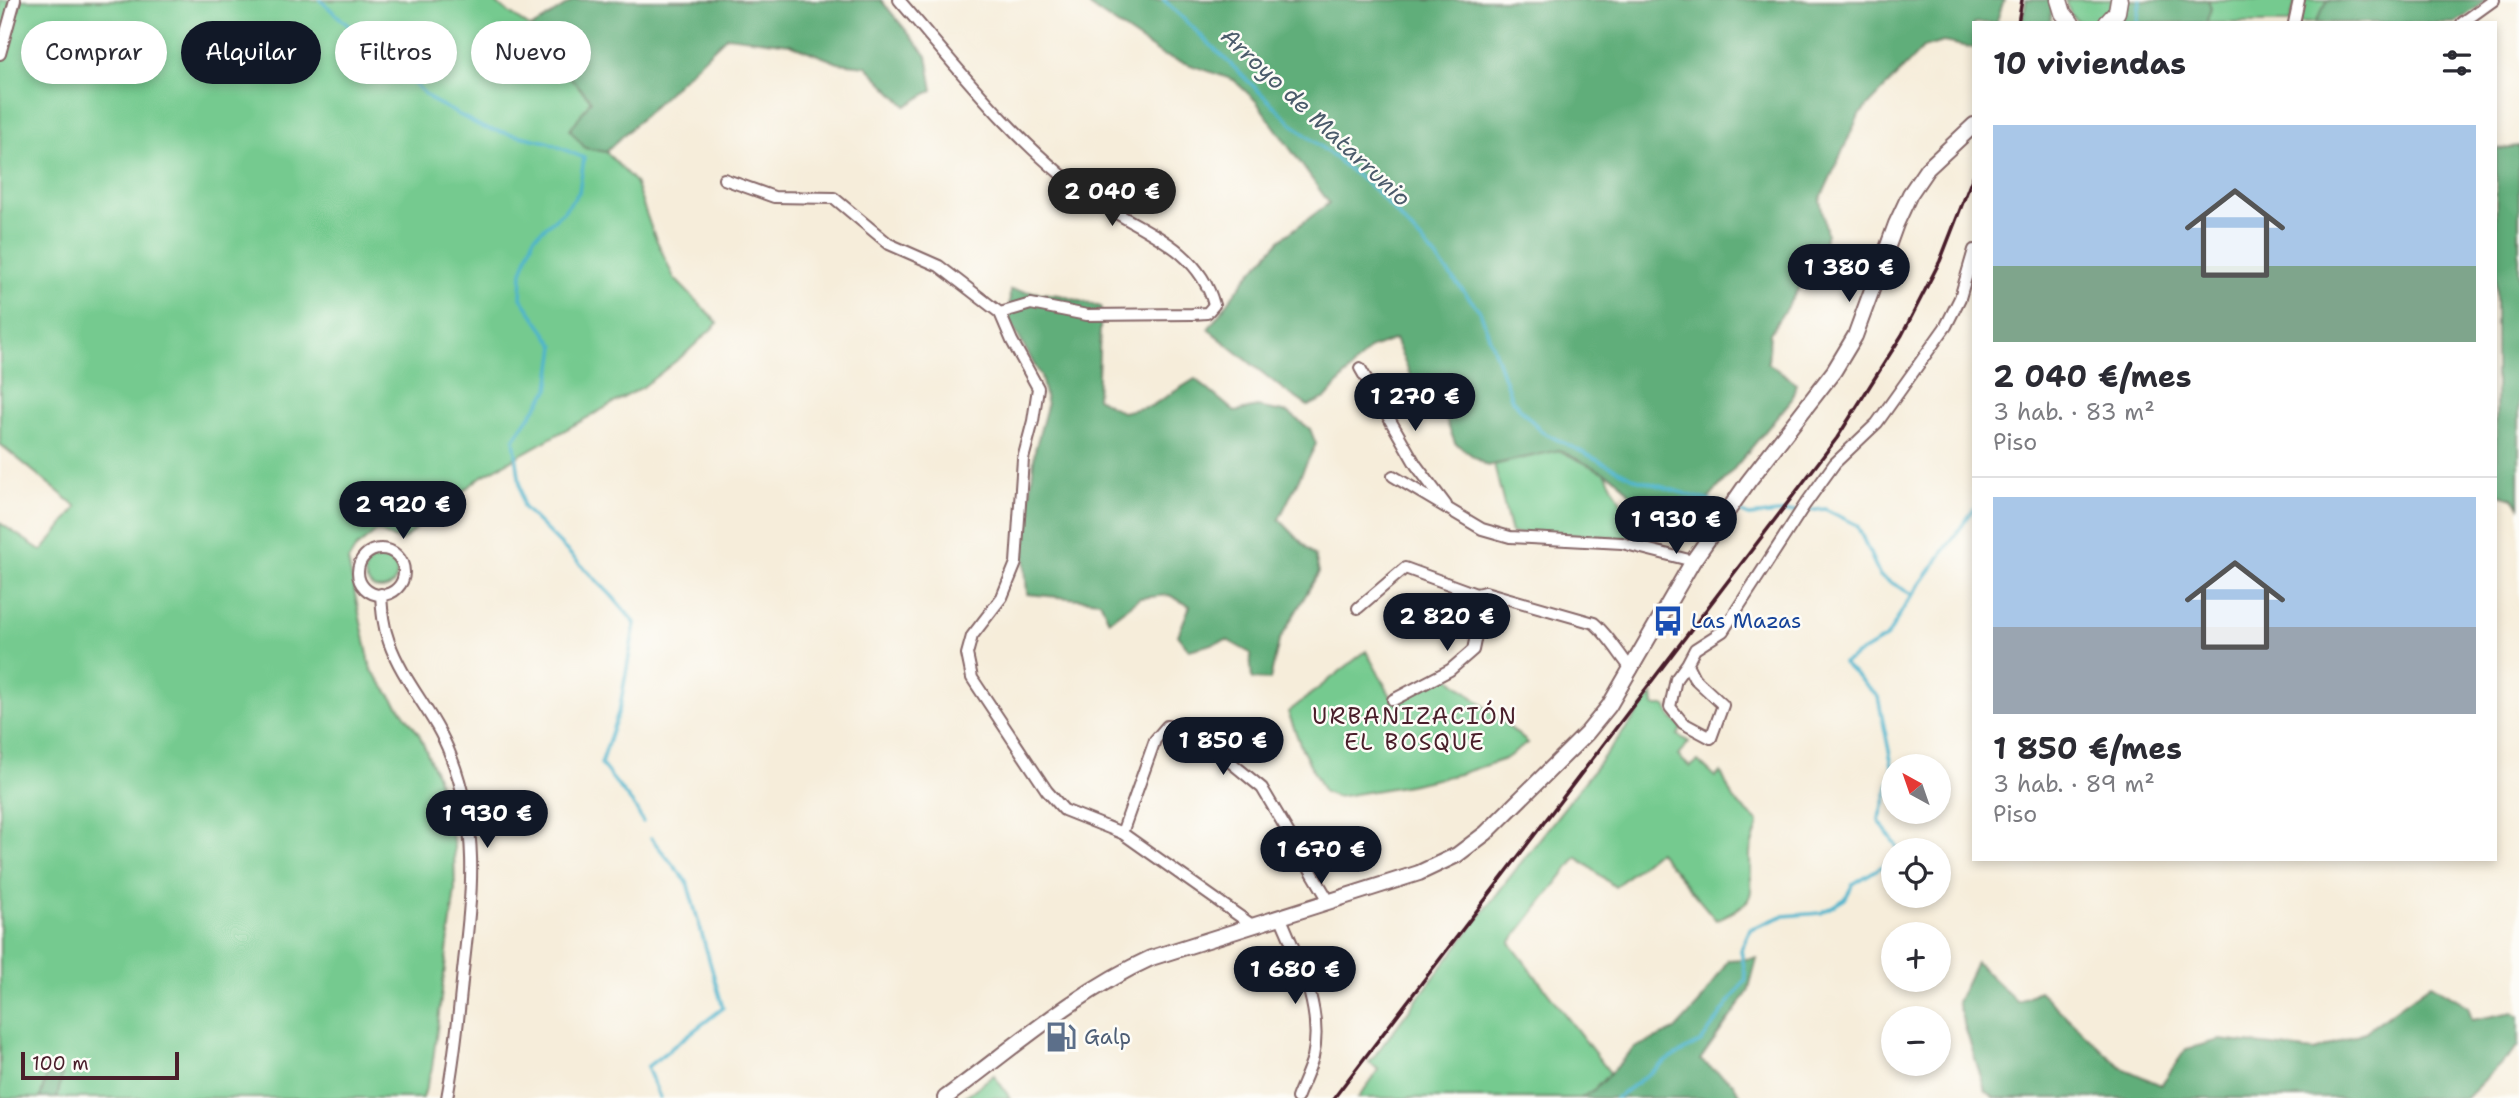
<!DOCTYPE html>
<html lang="es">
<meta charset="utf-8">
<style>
body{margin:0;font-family:"Shantell Sans",sans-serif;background:#f2f2f3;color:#2b2b33;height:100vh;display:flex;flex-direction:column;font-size:26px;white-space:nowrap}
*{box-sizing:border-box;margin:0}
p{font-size:23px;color:#7c7c81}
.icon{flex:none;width:38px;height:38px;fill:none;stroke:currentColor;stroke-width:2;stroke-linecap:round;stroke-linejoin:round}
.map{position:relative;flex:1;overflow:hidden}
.drawer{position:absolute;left:1972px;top:21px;width:525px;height:840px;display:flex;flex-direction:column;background:#fff;border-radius:0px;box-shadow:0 4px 10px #0003}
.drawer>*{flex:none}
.banner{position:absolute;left:21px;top:21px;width:665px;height:63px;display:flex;gap:14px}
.needle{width:46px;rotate:320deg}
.buttons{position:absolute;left:1881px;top:754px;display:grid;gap:14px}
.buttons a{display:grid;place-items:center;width:70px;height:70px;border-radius:50%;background:#fff;box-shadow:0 4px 10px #0003;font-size:35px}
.scale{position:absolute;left:21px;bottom:18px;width:158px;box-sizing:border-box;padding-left:7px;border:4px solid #4a1f2b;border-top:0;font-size:19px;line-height:24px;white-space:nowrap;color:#4a1f2b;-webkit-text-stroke:5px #fdfcf7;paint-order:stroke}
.price{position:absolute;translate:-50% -60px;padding:0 16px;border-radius:24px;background:#111827;color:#fff;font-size:23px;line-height:46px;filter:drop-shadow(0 2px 4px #0008)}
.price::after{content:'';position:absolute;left:50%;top:42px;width:21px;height:16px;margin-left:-10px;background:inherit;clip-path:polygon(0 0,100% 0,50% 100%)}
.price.active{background:#222;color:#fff}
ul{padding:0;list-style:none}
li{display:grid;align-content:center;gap:14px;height:371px;padding:0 21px}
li+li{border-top:2px solid #e1e1e2}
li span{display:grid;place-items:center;height:217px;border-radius:0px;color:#555}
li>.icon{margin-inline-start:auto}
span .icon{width:126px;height:126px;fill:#fffc;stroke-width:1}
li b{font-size:30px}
h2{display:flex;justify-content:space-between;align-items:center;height:84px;padding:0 21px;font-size:30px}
.pill{padding:0 24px;border-radius:32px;background:#fff;box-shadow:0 4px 10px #0003;font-size:24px;line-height:63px}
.pill.active{background:#111827;color:#fff}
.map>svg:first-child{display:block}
.green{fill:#75ca8f;stroke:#60745d;stroke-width:2}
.forest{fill:#60ae7a;stroke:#556652;stroke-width:2}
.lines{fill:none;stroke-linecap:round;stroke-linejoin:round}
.stream{stroke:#4db4cc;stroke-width:3.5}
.minor-casing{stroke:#866768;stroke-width:14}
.tertiary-casing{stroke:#866768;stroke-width:18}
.secondary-casing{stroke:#866768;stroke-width:19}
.minor{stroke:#fff;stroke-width:10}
.tertiary{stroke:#fff;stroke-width:14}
.secondary{stroke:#fff;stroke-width:16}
.rail{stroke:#4a1f2b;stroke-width:3.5}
.labels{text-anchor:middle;stroke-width:5;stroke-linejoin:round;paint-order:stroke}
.transit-label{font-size:21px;fill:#164399;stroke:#fdfcf7;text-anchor:start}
.service-label{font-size:21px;fill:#4e5e75;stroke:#fdfcf7;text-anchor:start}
.water-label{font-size:23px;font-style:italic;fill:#4b5b6b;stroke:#fdfcf7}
.neighbourhood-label{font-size:23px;letter-spacing:2px;fill:#4a1f2b;stroke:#fdfcf7}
</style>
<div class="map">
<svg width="2519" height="1098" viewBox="0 0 2519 1098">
<rect width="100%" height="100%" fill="#fdfcf7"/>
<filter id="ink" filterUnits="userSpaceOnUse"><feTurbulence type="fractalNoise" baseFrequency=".0143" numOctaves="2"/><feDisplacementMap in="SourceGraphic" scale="14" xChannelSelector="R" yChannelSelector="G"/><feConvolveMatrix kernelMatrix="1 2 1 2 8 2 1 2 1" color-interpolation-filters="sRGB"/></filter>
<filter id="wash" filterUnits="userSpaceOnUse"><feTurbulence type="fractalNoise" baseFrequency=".00686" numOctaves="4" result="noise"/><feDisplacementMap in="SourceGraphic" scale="28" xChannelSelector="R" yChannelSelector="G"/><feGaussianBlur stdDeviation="1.57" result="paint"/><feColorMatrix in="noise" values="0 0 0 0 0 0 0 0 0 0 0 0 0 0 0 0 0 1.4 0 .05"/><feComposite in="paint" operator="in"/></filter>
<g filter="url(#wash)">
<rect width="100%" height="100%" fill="#f6edda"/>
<!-- green -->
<g class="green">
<path d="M0 0H491L531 28 539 55 562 69 591 100 585 148 606 152 635 182 652 230 674 278 718 323 686 353 643 387 482 476 401 541 377 531 356 548 348 561 371 669 419 734 436 774 448 813 454 847 455 890 432 1068 423 1098H57L62 1075 48 1073 40 1098H0V523L42 551 77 507 0 444Z"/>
<path d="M2065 0H2112V2C2107 18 2086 32 2072 16 2069 12 2067 5 2065 0Z"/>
<path d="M2208 0H2296L2290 23H2206L2211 8Z"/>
<path d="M2305 0H2328L2315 23H2298Z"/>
<path d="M1559 450 1605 473 1644 543C1600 532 1556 536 1511 533L1494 465Z"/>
<circle cx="381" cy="573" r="16"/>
<path d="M1366 651 1393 700 1444 673 1528 743 1505 759 1459 774 1409 785 1337 797 1324 792 1302 749 1288 712Z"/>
<path d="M1653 694 1654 706H1666L1672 718 1682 728 1678 735 1689 742 1678 756 1690 767 1698 761 1715 777 1721 772 1733 799 1758 822C1758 834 1750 842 1750 855 1750 900 1761 898 1716 920L1658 851 1615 887 1577 857 1510 943 1610 1073 1595 1089 1581 1098H1358L1379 1070 1369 1063 1506 882Z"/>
<path d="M994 1075 1010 1098H963Z"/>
</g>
<!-- forest -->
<g class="forest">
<path d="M574 0H881L927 56 933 90 906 106 866 66 838 63 790 44 727 36 606 152 585 148 570 130 591 100 562 69 539 55 531 28Z"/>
<path d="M1086 0H2004L1996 23H1974V48L1943 42 1923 48 1859 115 1820 200 1827 234 1819 257 1770 333 1768 363 1796 383 1792 399 1698 512 1631 495 1617 479 1559 450 1487 466 1455 443 1446 420 1424 408 1395 339 1369 349 1326 398 1308 406 1284 390 1208 329 1247 277 1280 240 1329 203 1256 101 1234 80 1162 55 1091 7Z"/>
<path d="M2026 0H2052L2051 23H2022Z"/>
<path d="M2126 0H2208L2211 8 2206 23H2119Z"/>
<path d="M2328 0C2347 0 2366 3 2384 0H2488L2455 23H2315Z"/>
<path d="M2519 146V506L2513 498 2496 493V149Z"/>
<path d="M1010 290 1060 295 1101 307 1097 398 1122 412 1151 406 1195 379 1235 412 1257 407 1289 413 1310 429 1316 444 1279 519 1315 556 1319 572 1279 641 1270 680 1252 679 1250 653 1227 640 1189 650 1178 635 1190 606 1169 595 1140 598 1109 621 1100 601 1027 594 1024 553 1035 450 1047 406 1041 376 1009 320Z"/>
<path d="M1757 958 1748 992 1700 1060 1733 1083 1742 1098H1581L1595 1089 1634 1048 1675 1030 1699 1004 1728 960Z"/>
<path d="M1976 962 2017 1002 2039 991 2120 1067 2161 1085 2186 1049 2220 1040 2315 1051 2365 1032 2431 984 2468 1006 2472 1020 2513 1012 2519 1016V1046L2466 1098H1994L1985 1090 1957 1002Z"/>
<path d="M48 1072 62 1075 57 1098H40Z"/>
</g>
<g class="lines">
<!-- stream -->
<g class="stream">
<path d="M320 0 433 101 484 128 547 142 584 158 579 192 563 212 534 237 522 272 521 298 555 346 549 389 514 439 523 507 612 596 635 623 620 707 601 764 635 807 643 822"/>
<path d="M1164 0 1297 128 1375 190 1427 247 1480 311 1512 400 1542 432 1636 479 1726 506"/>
<path d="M2137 23 2140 0"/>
<path d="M1733 509 1749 516 1798 511"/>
<path d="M1805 511 1825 509 1857 525 1880 576 1913 595"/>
<path d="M651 838 687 882 723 1008 647 1067 660 1098"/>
<path d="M1899 850 1879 821 1893 770 1878 697 1843 663 1887 637 1906 604 1974 509"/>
<path d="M1616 1098 1669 1059 1702 1041 1746 979 1741 950 1750 929 1783 916 1821 913 1845 899 1853 884 1894 859"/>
</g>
</g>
</g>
<g filter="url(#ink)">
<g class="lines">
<!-- minor casing -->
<g class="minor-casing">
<g id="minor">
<path d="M899 0C957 67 1017 145 1089 196 1135 229 1198 244 1214 305L1207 313 1192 314 1087 315 1031 304 1000 313"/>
<path d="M2294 23 2299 0"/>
<path d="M2462 23 2494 0"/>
<path d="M0 54 15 0"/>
<path d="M724 179 774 197 834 198 889 244 939 266 1000 313 1012 341 1038 388 1033 421 1023 459 1016 563 1002 597 972 636 967 654 972 678 1047 791 1064 810 1122 833 1252 925"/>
<path d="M1360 368 1416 465 1446 505"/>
<path d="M1393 476 1482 529 1510 537 1622 543 1693 561"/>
<circle cx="381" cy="572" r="23"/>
<path d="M381 594C382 611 383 626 389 642 403 682 435 714 450 754 480 830 472 892 463 971 459 1013 455 1056 447 1098"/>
<path d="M1358 608 1405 568 1476 594 1485 592 1594 623C1609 636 1619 654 1632 670"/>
<path d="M1687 664 1676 679 1670 707 1683 723 1711 738 1723 705 1694 678 1687 664 1695 649 1723 631 1804 506 1835 463 1877 423 1946 326 1960 298 1974 250"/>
<path d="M1393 700 1450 670 1473 650 1485 592"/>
<path d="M1122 833 1155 740 1167 726 1182 728 1212 747 1262 788 1329 901"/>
<path d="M1280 916C1298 959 1324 1010 1313 1057 1309 1071 1302 1085 1297 1098"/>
</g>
</g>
<!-- tertiary casing -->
<g class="tertiary-casing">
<path id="tertiary" d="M945 1098C1012 1049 1076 992 1151 958L1419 873 1457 855 1486 833 1587 733 1609 706 1693 561 1748 482 1834 371 1855 336 1896 224 1910 194 1927 169 1974 125"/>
</g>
<!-- secondary casing -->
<g class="secondary-casing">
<g id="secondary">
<path d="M2059 0 2063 13 2071 23"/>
<path d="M2107 23 2117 12 2119 0"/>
</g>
</g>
<!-- minor -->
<use href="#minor" class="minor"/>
<!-- tertiary -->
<use href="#tertiary" class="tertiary"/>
<!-- secondary -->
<use href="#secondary" class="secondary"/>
<!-- rail -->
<g class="rail">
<path d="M2018 23 2022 0"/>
<path d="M1334 1098 1837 438 1902 335 1940 261 1974 174"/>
</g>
</g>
</g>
<!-- icons -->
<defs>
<g id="bus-bare" transform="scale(2.415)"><path d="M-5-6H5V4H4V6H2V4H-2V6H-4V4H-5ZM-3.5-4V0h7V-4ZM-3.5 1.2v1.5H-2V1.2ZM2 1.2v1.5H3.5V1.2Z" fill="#1a4fb4" stroke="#fdfcf7" stroke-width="2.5" paint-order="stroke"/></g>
<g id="fuel-bare" transform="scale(2.415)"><path d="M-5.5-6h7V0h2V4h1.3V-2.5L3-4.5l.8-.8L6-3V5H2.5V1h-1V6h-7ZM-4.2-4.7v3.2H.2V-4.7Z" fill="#5c6f8a" stroke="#fdfcf7" stroke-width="2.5" paint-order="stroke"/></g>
</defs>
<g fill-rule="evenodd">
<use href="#bus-bare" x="1668" y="621"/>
<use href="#fuel-bare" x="1061" y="1037"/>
</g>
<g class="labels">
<!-- transit labels -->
<g class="transit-label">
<text x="1691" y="628">Las Mazas</text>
</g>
<!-- service labels -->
<g class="service-label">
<text x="1084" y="1044">Galp</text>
</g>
<!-- water labels -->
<g class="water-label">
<text transform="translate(1316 117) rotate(43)" y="8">Arroyo de Matarrunio</text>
</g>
<!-- neighbourhood labels -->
<g class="neighbourhood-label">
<text x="1415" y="724">URBANIZACIÓN<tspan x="1415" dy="26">EL BOSQUE</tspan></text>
</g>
</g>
</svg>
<div class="buttons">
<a><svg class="needle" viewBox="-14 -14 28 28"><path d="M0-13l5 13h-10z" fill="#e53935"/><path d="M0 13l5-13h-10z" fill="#7c7c81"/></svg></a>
<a><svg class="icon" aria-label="locate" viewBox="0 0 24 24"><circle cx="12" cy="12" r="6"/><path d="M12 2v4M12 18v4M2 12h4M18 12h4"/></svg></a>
<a>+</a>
<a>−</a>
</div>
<div class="scale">100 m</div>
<b class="price active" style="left:1112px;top:228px">2 040 €</b>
<b class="price" style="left:1849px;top:304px">1 380 €</b>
<b class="price" style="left:1415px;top:433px">1 270 €</b>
<b class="price" style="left:403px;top:541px">2 920 €</b>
<b class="price" style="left:1676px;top:556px">1 930 €</b>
<b class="price" style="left:1447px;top:653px">2 820 €</b>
<b class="price" style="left:1223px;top:777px">1 850 €</b>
<b class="price" style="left:487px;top:850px">1 930 €</b>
<b class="price" style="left:1321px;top:886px">1 670 €</b>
<b class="price" style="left:1295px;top:1006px">1 680 €</b>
<div class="banner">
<a class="pill">Comprar</a>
<a class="pill active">Alquilar</a>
<a class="pill">Filtros</a>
<a class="pill">Nuevo</a>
</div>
<section class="drawer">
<h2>10 viviendas<svg class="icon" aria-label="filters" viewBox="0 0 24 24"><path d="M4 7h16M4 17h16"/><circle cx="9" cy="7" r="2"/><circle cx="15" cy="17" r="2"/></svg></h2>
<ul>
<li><span style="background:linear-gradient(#a9c7e8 65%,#7fa58c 0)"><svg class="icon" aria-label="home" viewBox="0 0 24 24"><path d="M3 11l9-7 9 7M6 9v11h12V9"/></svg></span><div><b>2 040 €/mes</b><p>3 hab. · 83 m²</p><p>Piso</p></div></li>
<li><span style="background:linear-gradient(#a9c7e8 60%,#9aa5b1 0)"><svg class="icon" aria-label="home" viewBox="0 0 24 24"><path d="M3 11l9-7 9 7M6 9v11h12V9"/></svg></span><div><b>1 850 €/mes</b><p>3 hab. · 89 m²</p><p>Piso</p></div></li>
</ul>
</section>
</div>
